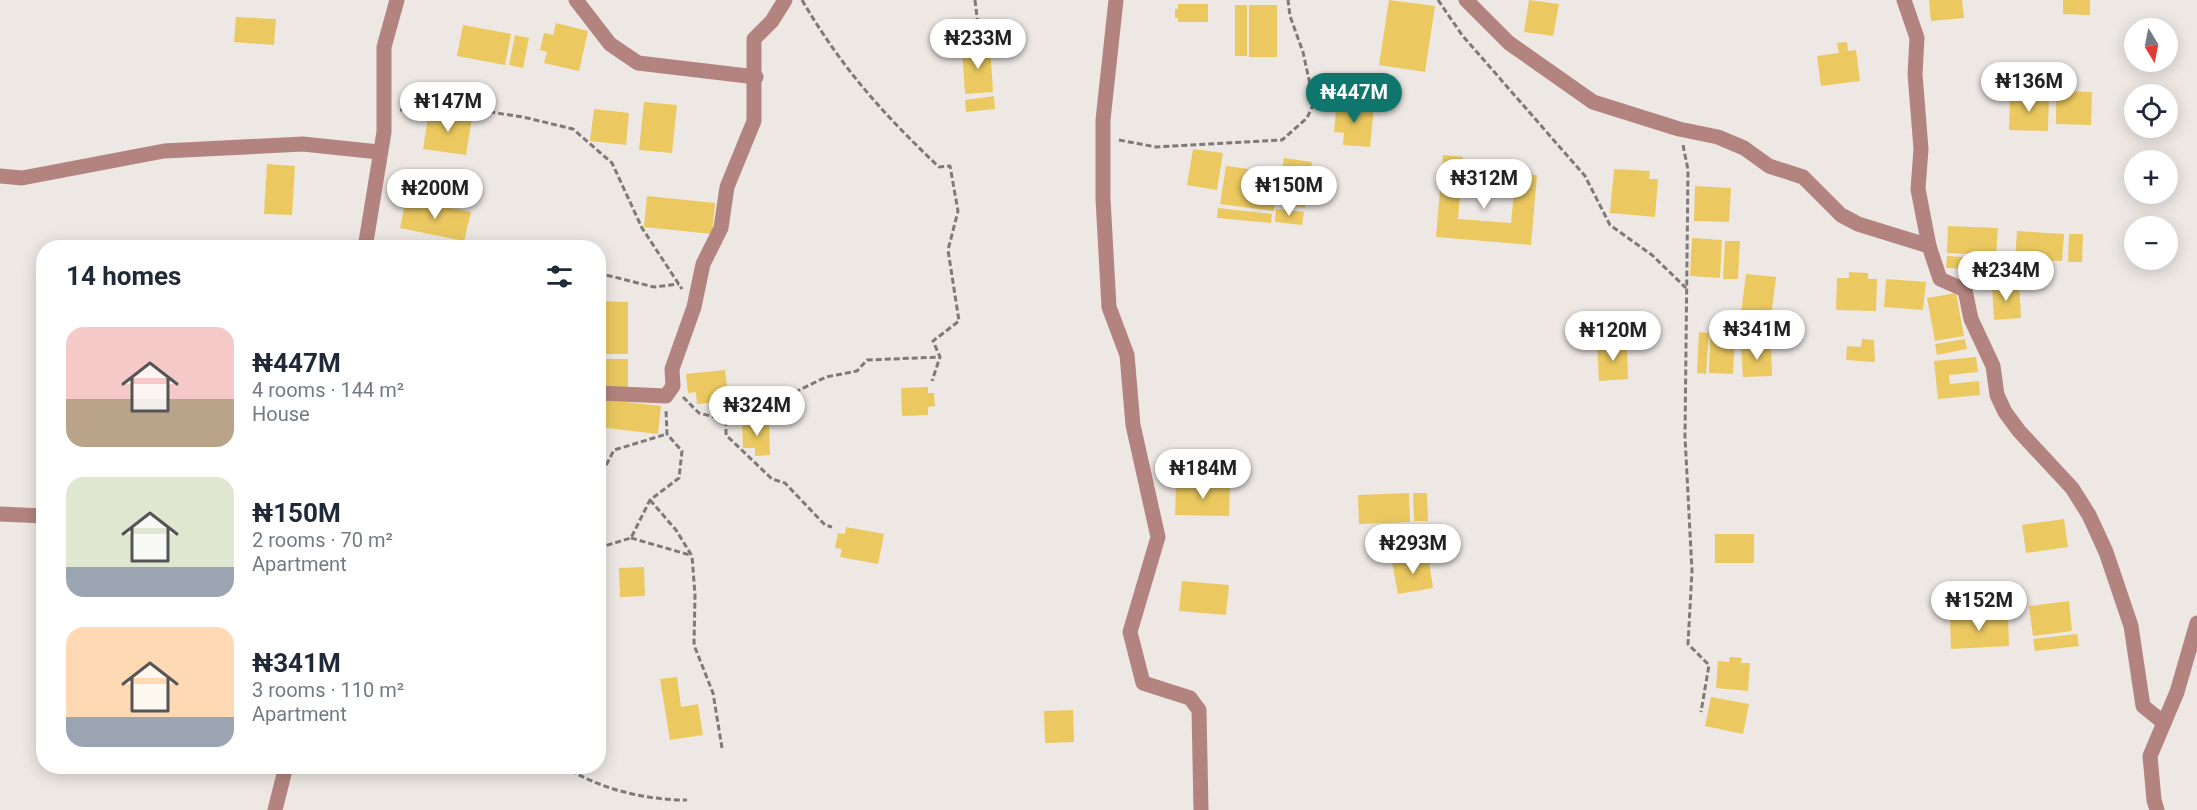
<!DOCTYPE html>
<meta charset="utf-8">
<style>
body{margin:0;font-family:Roboto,sans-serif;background:#f6f6f7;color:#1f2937;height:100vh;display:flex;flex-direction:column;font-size:22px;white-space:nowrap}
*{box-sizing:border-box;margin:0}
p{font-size:20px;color:#747a83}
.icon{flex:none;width:33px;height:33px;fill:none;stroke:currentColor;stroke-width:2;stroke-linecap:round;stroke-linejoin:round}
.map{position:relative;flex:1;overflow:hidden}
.sheet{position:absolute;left:36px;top:240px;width:570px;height:534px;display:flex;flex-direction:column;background:#fff;border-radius:24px;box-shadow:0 3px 15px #0003}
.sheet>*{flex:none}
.needle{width:39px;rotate:170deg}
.buttons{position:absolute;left:2124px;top:18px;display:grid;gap:12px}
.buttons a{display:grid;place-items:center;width:54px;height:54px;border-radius:50%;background:#fff;box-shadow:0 3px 15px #0003;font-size:30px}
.price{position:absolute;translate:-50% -51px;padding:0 14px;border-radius:21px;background:#fff;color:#222;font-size:20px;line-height:39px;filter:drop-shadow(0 2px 3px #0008)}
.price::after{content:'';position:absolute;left:50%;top:36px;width:18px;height:14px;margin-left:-9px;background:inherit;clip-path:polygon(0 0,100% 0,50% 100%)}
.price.on{background:#0f766e;color:#fff}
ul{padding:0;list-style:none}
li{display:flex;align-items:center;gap:18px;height:150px;padding:0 30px}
li span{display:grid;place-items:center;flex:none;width:168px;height:120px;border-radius:18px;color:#555}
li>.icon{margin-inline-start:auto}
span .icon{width:72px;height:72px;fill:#fffc;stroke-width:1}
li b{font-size:26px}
h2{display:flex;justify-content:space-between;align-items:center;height:72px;padding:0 30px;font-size:26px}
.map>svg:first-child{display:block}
.building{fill:#ebc960}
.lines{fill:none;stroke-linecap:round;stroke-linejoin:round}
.path{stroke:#7e7a77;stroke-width:3;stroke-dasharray:6 3;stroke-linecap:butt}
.minor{stroke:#b3847f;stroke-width:15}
</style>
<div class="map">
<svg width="2197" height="810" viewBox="0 0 2197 810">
<rect width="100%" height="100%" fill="#eee8e4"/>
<!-- building -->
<g class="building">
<path d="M1389 0 1435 6 1425 72 1379 65Z"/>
<path d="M1529 0 1559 4 1553 36 1524 32Z"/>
<path d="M1929 0H1962L1964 18 1931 21Z"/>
<path d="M2063 0H2090V15L2063 14Z"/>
<path d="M1178 4H1208V22H1178V18H1175V9H1178Z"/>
<rect x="1235" y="5" width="12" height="51"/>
<rect x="1249" y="5" width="28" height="52"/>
<path d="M236 17 276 19 274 45 234 42Z"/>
<path d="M556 23 588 31 579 71 544 63 547 52 540 50 544 33 553 35Z"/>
<path d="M463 25 511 34 505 65 457 56Z"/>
<path d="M515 35 529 38 523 68 509 65Z"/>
<path d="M1847 42 1848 51 1856 50 1860 81 1821 86 1817 56 1839 53 1837 43Z"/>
<path d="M990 45 993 92 965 94 962 47Z"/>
<path d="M2056 91 2092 92 2091 125 2056 124Z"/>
<path d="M2010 95 2049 96 2048 131 2009 130Z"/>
<path d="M994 96 995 109 966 112 965 100Z"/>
<path d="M1337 101 1353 102 1352 111 1361 112V105L1374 106 1370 147 1343 145 1344 133 1334 132Z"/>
<path d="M644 102 677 105 672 153 639 150Z"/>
<path d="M594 109 629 113 626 145 590 141Z"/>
<path d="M429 111 472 117 466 155 423 149Z"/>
<path d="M1193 149 1223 153 1217 190 1187 185Z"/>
<path d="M1443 155 1463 157 1458 219 1511 223 1516 173 1537 175 1531 245 1436 237Z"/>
<path d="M1284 158 1312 162 1305 208 1277 203Z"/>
<path d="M267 164 295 166 292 215 264 214Z"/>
<path d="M1226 166 1279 173 1274 211 1220 204Z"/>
<path d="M1614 169 1650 171 1649 179H1658L1655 217 1610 213Z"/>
<path d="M1695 186 1731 188 1729 222 1694 221Z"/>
<path d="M647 196 715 203 712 234 644 227Z"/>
<path d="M406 199 471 212 464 241 400 228Z"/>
<path d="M1218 208 1272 214 1271 223 1217 218Z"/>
<path d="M1276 209 1304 212 1302 225 1275 222Z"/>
<path d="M1948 226 1998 228 1996 255 1947 253Z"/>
<path d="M2017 231 2064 234 2062 261 2015 259Z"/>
<path d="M2069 234H2083L2082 262H2068Z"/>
<path d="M1692 238 1722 240 1720 278 1690 276Z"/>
<path d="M1725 241H1740L1738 279H1723Z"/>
<path d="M1947 256 1996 259V270L1946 268Z"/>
<path d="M1849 272 1868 273V279H1877L1876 311 1836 310 1837 278H1849Z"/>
<path d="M1746 274 1776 277 1770 325 1740 321Z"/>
<path d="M1886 279 1926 282 1923 310 1884 307Z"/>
<path d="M2019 284 2021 318 1994 320 1992 286Z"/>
<path d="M1956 293 1964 336 1935 341 1927 298Z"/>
<path d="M598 301 628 302V354H598Z"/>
<path d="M1699 332 1709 333 1706 374 1697 373Z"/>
<path d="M1710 336 1735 337 1733 374 1709 373Z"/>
<path d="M1862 339 1874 340 1875 362 1846 360 1847 346 1861 347Z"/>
<path d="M1965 339 1967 349 1937 355 1935 344Z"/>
<path d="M1627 344 1628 379 1599 381 1597 346Z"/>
<path d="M1771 345 1772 376 1743 377 1741 347Z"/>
<path d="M1976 357 1978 372 1949 375 1950 384 1979 381 1980 395 1938 399 1934 361Z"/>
<rect x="598" y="359" width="30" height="28"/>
<path d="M725 370 729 401 697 404 696 392 688 393 686 374Z"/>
<path d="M928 387V393H934L935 406 928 407V415L902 416 901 388Z"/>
<path d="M598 399 661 406 658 434 598 427Z"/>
<path d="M769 420 770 455 755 456V448H743L742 421Z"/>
<path d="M1176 484H1230L1229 516 1175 515Z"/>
<path d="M1409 493 1410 522 1359 524 1358 495Z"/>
<path d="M1413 493H1427L1428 521H1414Z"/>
<path d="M2064 519 2068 547 2026 553 2022 525Z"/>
<path d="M846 527 884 534 878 564 840 557 842 549 835 548 838 533 845 534Z"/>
<rect x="1715" y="534" width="39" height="29"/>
<path d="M1428 556 1433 588 1398 594 1392 562Z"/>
<path d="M644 567 645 596 620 597 619 568Z"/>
<path d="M1182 581 1229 585 1226 615 1179 611Z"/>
<path d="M2069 601 2072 631 2033 636 2029 606Z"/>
<path d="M2008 615 2009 646 1951 649 1950 618Z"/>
<path d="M2077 634 2079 646 2035 651 2033 639Z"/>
<path d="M1730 657 1742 658 1741 663H1750L1748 691 1716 688 1718 661 1729 662Z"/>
<path d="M677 677 681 707 698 704 703 735 670 740 660 679Z"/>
<path d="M1711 697 1749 704 1743 734 1705 726Z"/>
<path d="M1073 710 1074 742 1045 743 1044 711Z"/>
</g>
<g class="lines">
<!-- path -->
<g class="path">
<path d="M802 0C841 67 883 114 939 167L950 166 958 211 948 250 959 321 933 341 940 357 932 381"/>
<path d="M975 0 979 35"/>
<path d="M1438 0 1462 35 1585 176 1610 225 1652 255 1686 288"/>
<path d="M400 110 444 105 523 117 573 129 612 163 642 228 682 289"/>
<path d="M1119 140 1156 147 1282 140 1307 118 1314 103 1303 52 1290 16 1288 0"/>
<path d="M1683 145 1688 170 1685 437 1692 571 1688 644 1709 665 1701 712"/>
<path d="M598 273 654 287 679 284"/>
<path d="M683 397 699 413 726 420 756 401 787 396 826 377 857 371 867 360 940 357"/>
<path d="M726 420V435L772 479 785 483 825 525 832 527"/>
<path d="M598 481 614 450 667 434"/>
<path d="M650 500 676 530 692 556 695 595 694 645 713 693 722 748"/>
<path d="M631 538 690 555"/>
<path d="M598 548 631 538 650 500 679 478 682 451 667 434 666 410"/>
<path d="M563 766C600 789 644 800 687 800"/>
</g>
<!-- minor -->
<g class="minor">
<path d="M576 0 610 44 638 63 756 77"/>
<path d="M1116 0 1103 120V199L1109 307 1127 355 1133 425 1158 537 1130 632 1143 683 1190 698 1199 710 1201 810"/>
<path d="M1466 0 1509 43 1593 102 1679 129 1718 137 1744 148 1769 166 1803 177 1841 215 1858 224 1929 246 1940 279 1965 290 1971 319 1993 366 1997 395 2005 412 2019 431 2072 488 2089 515 2106 552 2131 626 2143 706 2164 723"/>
<path d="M1904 0 1917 38 1915 74 1921 149 1918 189 1929 246"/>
<path d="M0 176 22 178 164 151 303 144 379 152"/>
<path d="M365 248 384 132V47L397 0"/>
<path d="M598 393 666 396 673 386 672 369 694 307 703 264 721 228 727 187 754 121V39L772 21 785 0"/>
<path d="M0 514 44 516"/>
<path d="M275 810 286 766"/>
<path d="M2157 810 2154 800 2150 756 2177 692 2197 623"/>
</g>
</g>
</svg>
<div class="buttons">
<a><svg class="needle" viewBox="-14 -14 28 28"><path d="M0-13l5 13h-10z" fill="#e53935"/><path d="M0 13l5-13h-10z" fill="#747a83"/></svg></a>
<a><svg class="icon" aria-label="locate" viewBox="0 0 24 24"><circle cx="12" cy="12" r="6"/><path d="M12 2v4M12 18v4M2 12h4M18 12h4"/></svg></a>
<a>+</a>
<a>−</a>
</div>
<b class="price" style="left:978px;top:70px">₦233M</b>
<b class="price" style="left:2029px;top:113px">₦136M</b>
<b class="price on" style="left:1354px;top:124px">₦447M</b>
<b class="price" style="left:448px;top:133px">₦147M</b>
<b class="price" style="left:1484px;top:210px">₦312M</b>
<b class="price" style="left:1289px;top:217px">₦150M</b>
<b class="price" style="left:435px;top:220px">₦200M</b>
<b class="price" style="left:2006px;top:302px">₦234M</b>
<b class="price" style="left:1757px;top:361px">₦341M</b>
<b class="price" style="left:1613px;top:362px">₦120M</b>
<b class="price" style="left:757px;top:437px">₦324M</b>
<b class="price" style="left:1203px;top:500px">₦184M</b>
<b class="price" style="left:1413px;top:575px">₦293M</b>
<b class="price" style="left:1979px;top:632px">₦152M</b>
<section class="sheet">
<h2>14 homes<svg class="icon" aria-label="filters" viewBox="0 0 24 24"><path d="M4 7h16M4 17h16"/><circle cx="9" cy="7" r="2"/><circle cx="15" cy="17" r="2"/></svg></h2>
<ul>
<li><span style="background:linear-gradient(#f6c9c9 60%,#b9a48a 0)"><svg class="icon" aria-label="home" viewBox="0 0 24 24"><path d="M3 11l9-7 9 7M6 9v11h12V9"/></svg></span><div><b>₦447M</b><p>4 rooms · 144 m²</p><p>House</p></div></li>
<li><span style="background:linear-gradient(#dfe7d0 75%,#9aa5b1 0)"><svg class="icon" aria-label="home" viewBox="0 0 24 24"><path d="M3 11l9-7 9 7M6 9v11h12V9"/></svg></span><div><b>₦150M</b><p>2 rooms · 70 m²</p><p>Apartment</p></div></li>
<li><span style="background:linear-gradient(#ffd9b3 75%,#9aa5b1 0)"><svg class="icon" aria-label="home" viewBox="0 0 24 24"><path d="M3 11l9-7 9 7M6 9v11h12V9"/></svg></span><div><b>₦341M</b><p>3 rooms · 110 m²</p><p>Apartment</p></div></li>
</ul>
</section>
</div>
